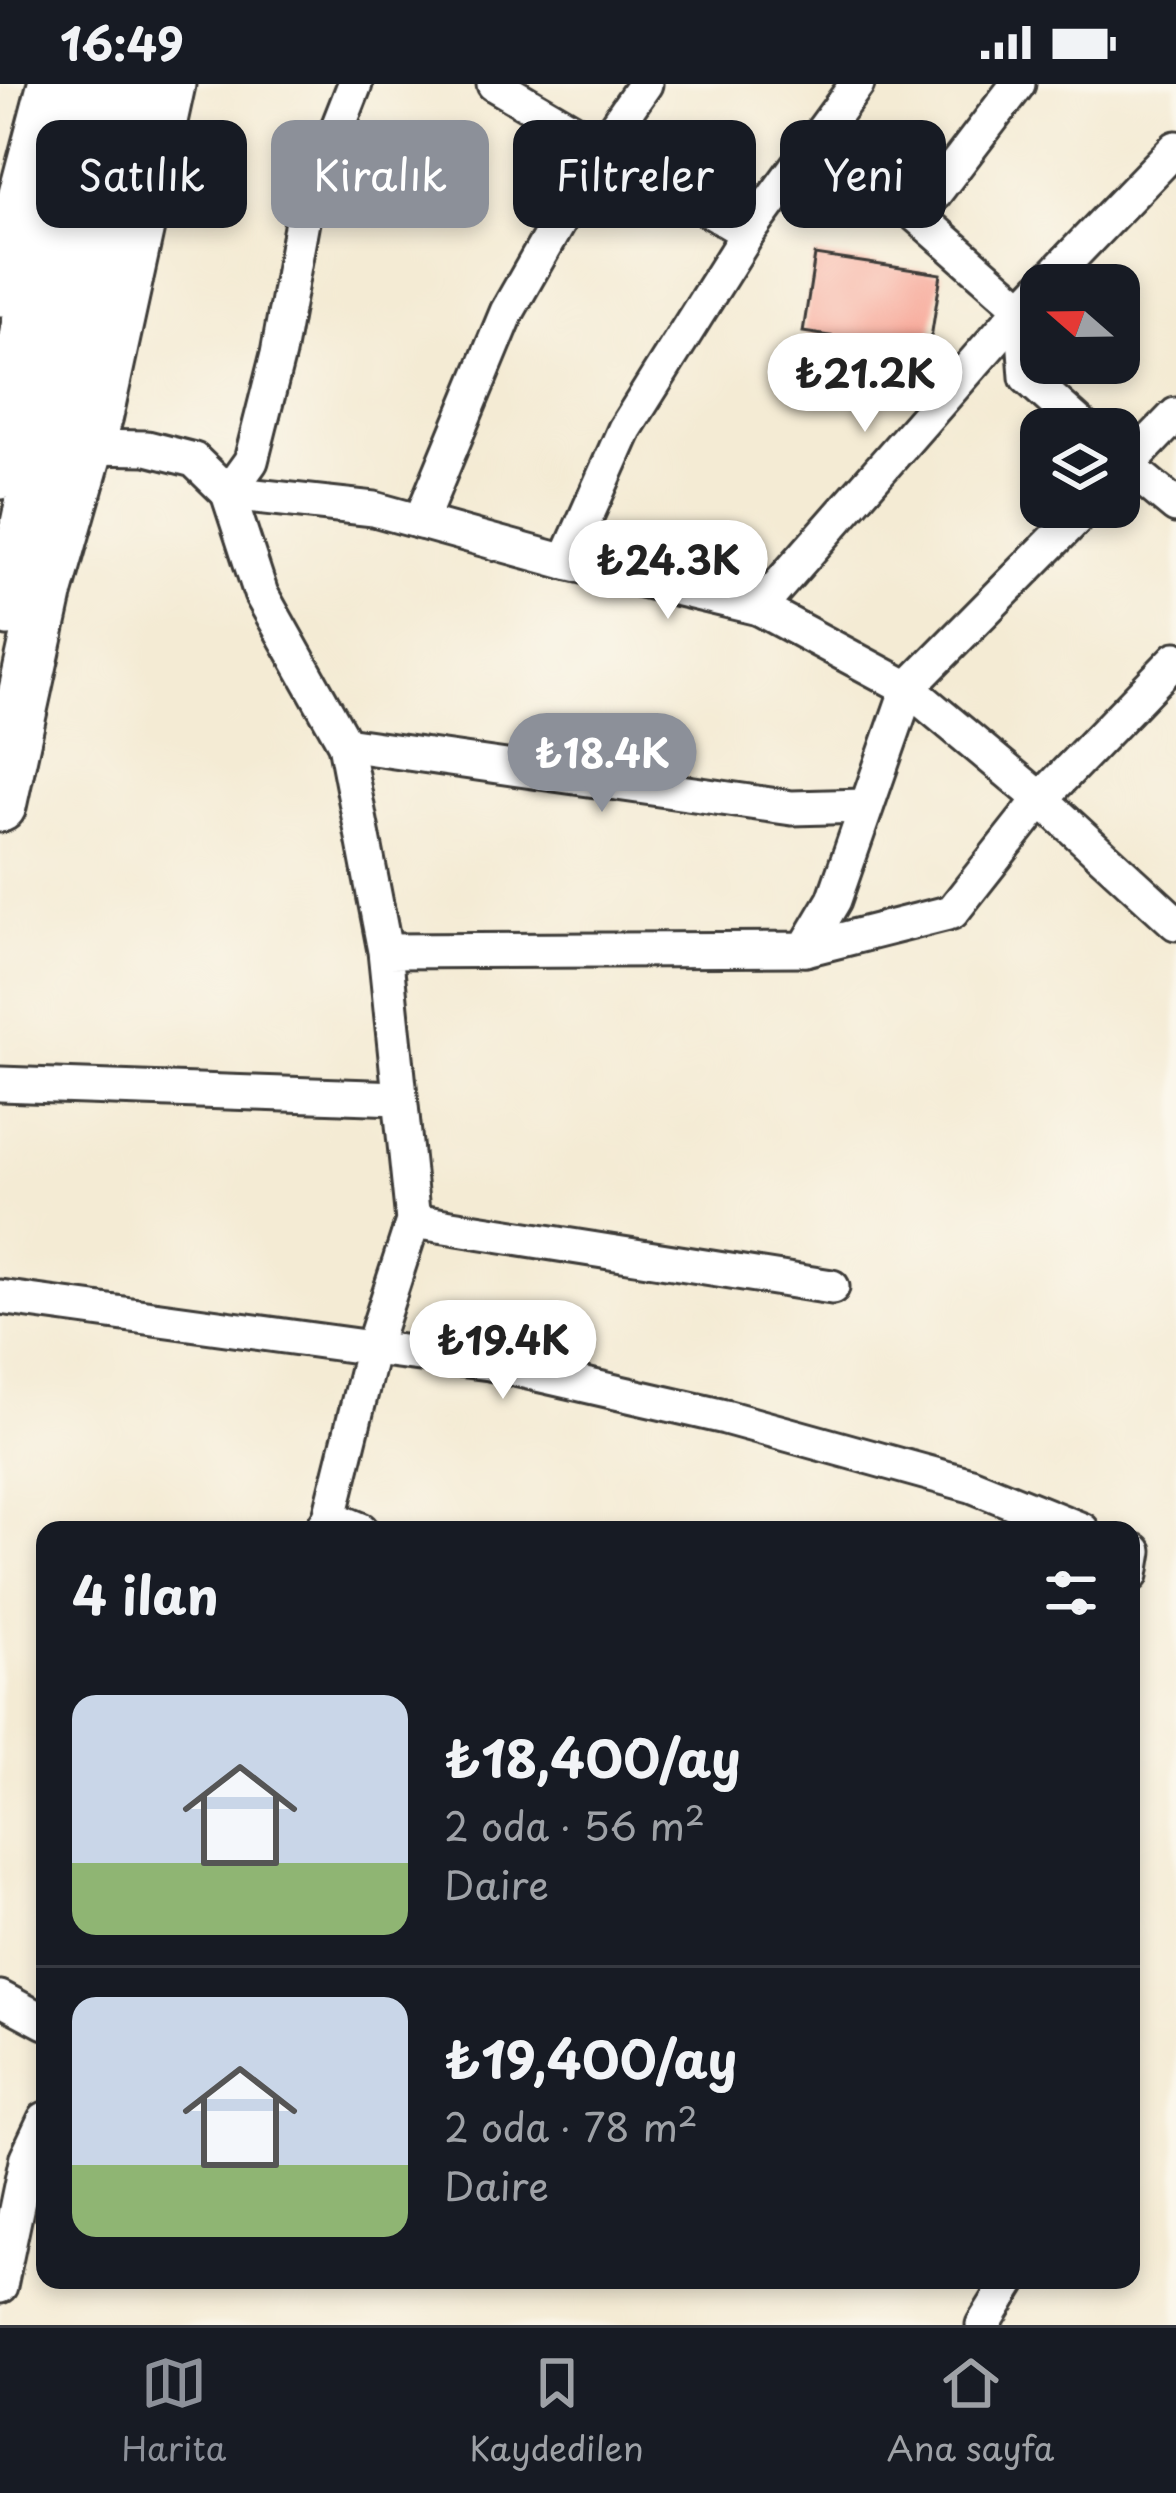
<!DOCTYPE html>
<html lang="tr">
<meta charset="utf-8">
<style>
body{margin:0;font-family:"Playpen Sans",sans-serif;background:#20242c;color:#f1f3f6;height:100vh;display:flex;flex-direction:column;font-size:45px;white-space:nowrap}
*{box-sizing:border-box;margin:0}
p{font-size:39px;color:#9ea1a6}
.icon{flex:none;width:66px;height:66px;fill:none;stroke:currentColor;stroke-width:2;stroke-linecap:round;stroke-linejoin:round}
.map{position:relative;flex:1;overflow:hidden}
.details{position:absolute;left:36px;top:1437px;width:1104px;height:768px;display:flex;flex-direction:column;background:#171b24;border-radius:24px;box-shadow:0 6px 18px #0003}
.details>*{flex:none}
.guide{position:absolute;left:36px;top:36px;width:1104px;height:108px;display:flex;gap:24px}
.needle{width:78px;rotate:290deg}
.tools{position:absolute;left:1020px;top:180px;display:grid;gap:24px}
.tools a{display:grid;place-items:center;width:120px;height:120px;border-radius:24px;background:#171b24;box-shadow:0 6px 18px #0003;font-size:60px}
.price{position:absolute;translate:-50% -102px;padding:0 27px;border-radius:42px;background:#fff;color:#222;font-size:39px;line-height:78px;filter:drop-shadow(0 3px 6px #0008)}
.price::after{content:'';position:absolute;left:50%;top:72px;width:36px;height:27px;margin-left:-18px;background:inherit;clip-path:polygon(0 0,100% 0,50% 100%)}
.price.current{background:#8c9099;color:#fff}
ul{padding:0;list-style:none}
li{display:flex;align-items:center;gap:36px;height:300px;padding:0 36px}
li+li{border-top:3px solid #363941}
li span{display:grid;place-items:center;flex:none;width:336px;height:240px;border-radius:24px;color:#555}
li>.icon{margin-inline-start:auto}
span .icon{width:144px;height:144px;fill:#fffc;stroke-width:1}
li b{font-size:51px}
h2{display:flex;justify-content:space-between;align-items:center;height:144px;padding:0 36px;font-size:51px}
.tag{padding:0 42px;border-radius:24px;background:#171b24;box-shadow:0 6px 18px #0003;font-size:42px;line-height:108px}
.tag.current{background:#8c9099;color:#fff}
.status{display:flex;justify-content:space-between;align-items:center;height:84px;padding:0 60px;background:#171b24;direction:ltr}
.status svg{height:33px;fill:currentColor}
.menu{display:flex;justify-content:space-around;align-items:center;height:168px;border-top:3px solid #363941;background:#171b24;font-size:33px;color:#9ea1a6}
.menu a{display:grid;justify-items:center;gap:6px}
.menu .current{color:#8c9099}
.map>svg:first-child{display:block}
.building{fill:#f79f8f}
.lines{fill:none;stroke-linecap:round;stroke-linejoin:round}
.minor-casing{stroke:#3c3b38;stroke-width:39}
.primary-casing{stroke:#3c3b38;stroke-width:57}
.minor{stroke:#fff;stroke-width:33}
.primary{stroke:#fff;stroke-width:51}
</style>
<div class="status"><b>16:49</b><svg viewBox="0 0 49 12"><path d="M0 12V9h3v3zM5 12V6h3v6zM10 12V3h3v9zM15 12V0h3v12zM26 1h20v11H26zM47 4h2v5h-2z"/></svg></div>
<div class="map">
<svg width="1176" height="2241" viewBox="0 0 1176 2241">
<rect width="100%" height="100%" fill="#fbf7ec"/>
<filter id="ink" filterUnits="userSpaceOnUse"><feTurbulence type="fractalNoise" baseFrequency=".00833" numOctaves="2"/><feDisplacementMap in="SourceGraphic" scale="24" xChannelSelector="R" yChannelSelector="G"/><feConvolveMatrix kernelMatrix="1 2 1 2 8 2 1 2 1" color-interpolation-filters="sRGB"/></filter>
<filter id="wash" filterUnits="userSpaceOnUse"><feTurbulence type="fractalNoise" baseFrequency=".004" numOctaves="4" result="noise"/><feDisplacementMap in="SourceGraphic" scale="48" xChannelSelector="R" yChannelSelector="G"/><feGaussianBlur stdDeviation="2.7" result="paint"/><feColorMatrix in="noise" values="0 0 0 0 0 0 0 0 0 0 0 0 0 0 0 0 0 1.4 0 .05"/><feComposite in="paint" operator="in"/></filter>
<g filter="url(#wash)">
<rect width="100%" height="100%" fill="#f4ebd4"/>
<g id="blocks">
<!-- building -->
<path class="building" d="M815 171 941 190 929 267 803 248Z"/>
</g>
</g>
<g filter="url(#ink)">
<use href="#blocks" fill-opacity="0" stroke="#3c3b38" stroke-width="3"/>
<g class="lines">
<!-- minor casing -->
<g class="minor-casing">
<g id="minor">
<path d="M494 0 748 149 625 345 566 478"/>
<path d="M822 48 1022 224 1041 204"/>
<path d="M918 131 1018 0"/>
<path d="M748 149 857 0"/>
<path d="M1044 201 1176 64"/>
<path d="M1022 224 1027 293 1085 345"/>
<path d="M88 363 147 364 194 376 228 409 251 377 278 270 303 132 355 0"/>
<path d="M1119 375 1176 422"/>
<path d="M1119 390 1176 331"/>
<path d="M420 438 507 228 601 63 645 0"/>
<path d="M759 524 1022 224"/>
<path d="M1176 575 1041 715 1176 839"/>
<path d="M345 660 792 724 865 722"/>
<path d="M805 865 952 828 1041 715 908 604 1087 423"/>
<path d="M385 867 805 865 834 816 908 604 759 524 566 478 374 425 228 409 261 510 345 660 385 867 413 1137 372 1264 489 1279 725 1333 971 1401 1082 1446"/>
<path d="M0 1000 400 1014"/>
<path d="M413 1137 832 1203"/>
<path d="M0 1213 372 1264 330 1433"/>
<path d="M322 1446 330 1433 361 1446"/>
<path d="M1131 1466 1135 1467 1131 1491"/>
<path d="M0 1914 45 1938"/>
<path d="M0 2202 27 2073 45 2035"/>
<path d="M983 2241 1011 2196"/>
</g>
</g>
<!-- primary casing -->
<g class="primary-casing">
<g id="primary">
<path d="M0 206 54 0"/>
<path d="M0 389 28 238 93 0"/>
<path d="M9 526 41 373 134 0"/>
<path d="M0 722 47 506 97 331 169 0"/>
</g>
</g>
<!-- minor -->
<use href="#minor" class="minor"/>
<!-- primary -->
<use href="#primary" class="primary"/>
</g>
</g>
</svg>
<div class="tools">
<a><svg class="needle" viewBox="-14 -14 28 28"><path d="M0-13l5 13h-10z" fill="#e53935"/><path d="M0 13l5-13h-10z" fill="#9ea1a6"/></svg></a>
<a><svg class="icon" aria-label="layers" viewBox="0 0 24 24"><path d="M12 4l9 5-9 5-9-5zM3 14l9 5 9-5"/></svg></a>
</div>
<b class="price" style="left:865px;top:351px">₺21.2K</b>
<b class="price" style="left:668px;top:538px">₺24.3K</b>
<b class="price current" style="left:602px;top:731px">₺18.4K</b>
<b class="price" style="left:503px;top:1318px">₺19.4K</b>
<div class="guide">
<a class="tag">Satılık</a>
<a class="tag current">Kiralık</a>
<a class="tag">Filtreler</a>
<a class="tag">Yeni</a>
</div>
<section class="details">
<h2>4 ilan<svg class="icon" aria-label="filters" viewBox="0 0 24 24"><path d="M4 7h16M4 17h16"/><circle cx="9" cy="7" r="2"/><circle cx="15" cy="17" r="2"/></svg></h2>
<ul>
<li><span style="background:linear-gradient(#c9d6e8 70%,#8fb573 0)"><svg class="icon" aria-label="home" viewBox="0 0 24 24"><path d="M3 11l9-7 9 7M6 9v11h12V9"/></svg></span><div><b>₺18,400/ay</b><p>2 oda · 56 m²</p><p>Daire</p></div></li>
<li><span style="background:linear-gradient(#c9d6e8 70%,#8fb573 0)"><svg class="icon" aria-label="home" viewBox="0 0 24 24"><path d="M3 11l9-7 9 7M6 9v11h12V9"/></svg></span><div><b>₺19,400/ay</b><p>2 oda · 78 m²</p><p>Daire</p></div></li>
</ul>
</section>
</div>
<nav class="menu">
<a class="current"><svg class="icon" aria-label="map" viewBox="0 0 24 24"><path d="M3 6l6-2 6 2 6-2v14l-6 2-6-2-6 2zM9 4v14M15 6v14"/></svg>Harita</a>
<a><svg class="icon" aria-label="saved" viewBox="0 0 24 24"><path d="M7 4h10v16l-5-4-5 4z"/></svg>Kaydedilen</a>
<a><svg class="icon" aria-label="home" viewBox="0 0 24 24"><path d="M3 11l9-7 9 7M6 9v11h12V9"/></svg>Ana sayfa</a>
</nav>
